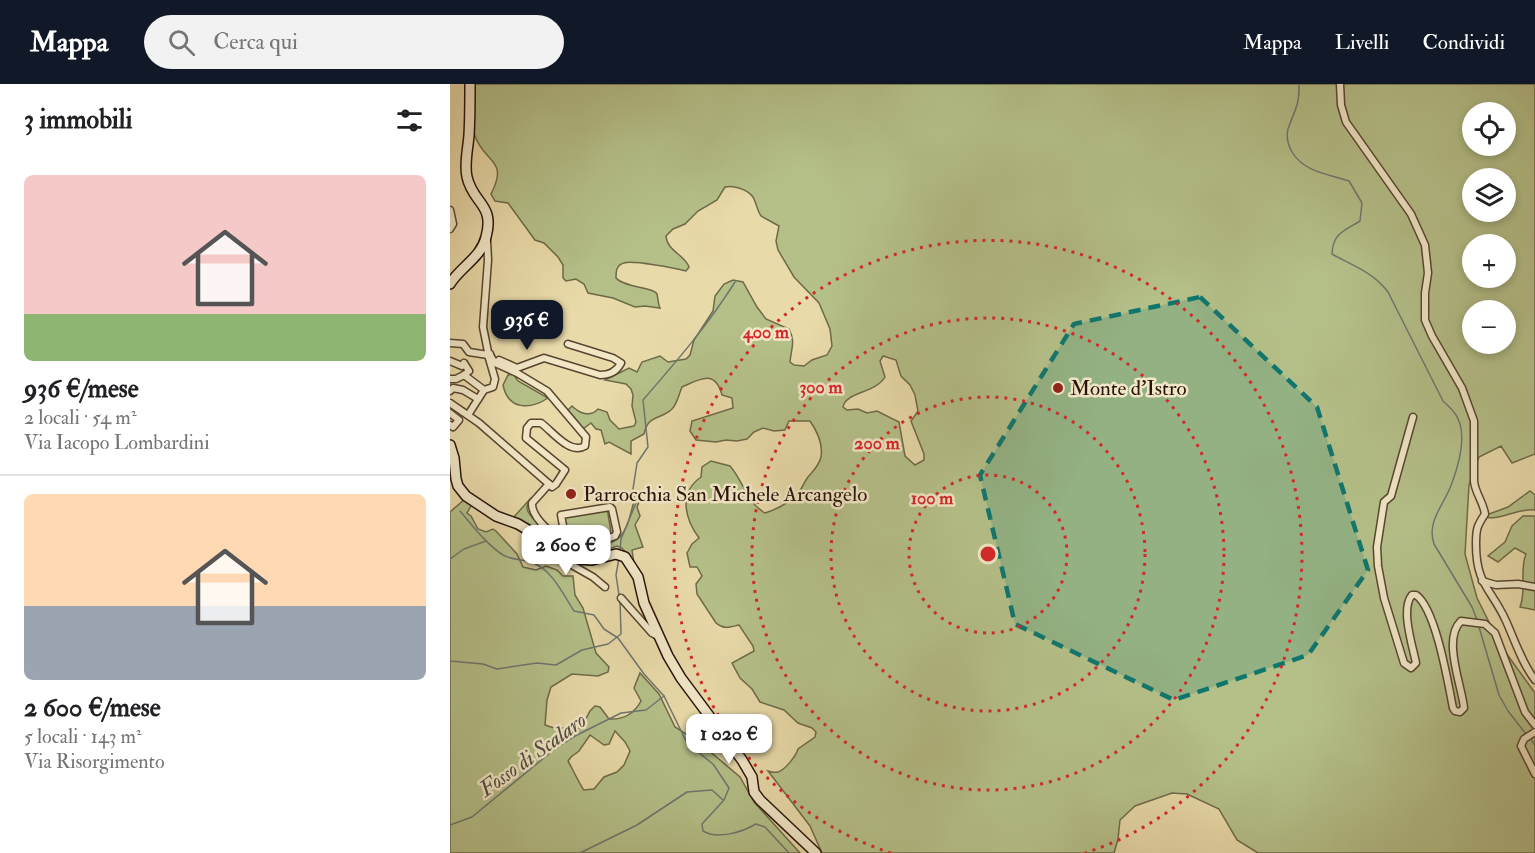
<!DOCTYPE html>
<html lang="it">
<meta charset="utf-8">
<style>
body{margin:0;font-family:"IM FELL Double Pica",serif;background:#f2f2f2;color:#202124;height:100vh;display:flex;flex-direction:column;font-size:22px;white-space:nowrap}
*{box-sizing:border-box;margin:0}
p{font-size:20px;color:#757577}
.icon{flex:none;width:33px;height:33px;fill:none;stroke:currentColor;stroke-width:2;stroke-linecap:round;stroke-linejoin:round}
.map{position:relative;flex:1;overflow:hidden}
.drawer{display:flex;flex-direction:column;background:#fff;width:450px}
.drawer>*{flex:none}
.fabs{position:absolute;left:1012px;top:18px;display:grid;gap:12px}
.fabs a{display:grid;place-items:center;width:54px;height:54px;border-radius:50%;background:#fff;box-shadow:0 3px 9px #0003;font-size:30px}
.price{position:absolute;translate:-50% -51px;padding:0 14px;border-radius:12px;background:#fff;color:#222;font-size:20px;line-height:39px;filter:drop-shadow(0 2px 3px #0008)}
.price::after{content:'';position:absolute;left:50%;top:36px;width:18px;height:14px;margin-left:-9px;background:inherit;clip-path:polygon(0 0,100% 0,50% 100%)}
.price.selected{background:#111827;color:#fff}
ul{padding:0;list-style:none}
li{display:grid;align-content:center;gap:12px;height:318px;padding:0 24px}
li+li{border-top:2px solid #e0e0e0}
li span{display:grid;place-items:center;height:186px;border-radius:9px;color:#555}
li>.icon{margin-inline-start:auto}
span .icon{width:108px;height:108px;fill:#fffc;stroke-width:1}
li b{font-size:26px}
h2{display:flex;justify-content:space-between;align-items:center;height:72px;padding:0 24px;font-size:26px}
header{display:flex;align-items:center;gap:36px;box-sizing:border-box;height:84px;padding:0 30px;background:#111827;color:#fff}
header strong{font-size:28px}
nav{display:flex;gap:33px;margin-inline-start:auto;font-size:21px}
.search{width:420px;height:54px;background:#f2f2f2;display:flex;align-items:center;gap:15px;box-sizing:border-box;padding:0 21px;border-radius:33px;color:#757577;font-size:22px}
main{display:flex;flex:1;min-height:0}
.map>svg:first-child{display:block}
.green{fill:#b5c089;stroke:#6e6a49;stroke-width:1.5;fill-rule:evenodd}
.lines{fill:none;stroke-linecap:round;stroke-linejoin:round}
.stream{stroke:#6e7670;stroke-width:1.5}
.minor-casing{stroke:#584531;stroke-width:9}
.secondary-casing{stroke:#281309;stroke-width:12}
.minor{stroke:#f1e7c7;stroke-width:6}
.secondary{stroke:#f1e7c7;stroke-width:9}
.marked{fill:#0f766e;fill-opacity:0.2;stroke:#0f766e;stroke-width:4.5;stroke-dasharray:12 8;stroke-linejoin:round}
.ring{fill:none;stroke:#d62828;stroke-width:3;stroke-dasharray:3 6}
.poi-dot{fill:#8f2418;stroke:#f1e7c7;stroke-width:2}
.labels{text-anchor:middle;stroke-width:5;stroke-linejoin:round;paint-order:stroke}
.poi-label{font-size:21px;fill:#281309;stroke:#f1e7c7;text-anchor:start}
.water-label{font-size:22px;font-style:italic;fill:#514d45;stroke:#f1e7c7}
.centre{fill:#d62828;stroke:#f1e7c7;stroke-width:3}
.ring-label{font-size:18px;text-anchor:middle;font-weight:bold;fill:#d62828;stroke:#f1e7c7;stroke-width:5;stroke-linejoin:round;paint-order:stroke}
</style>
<header>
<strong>Mappa</strong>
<div class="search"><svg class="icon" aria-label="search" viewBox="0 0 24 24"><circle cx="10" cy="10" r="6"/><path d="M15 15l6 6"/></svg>Cerca qui</div>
<nav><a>Mappa</a><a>Livelli</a><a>Condividi</a></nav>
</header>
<main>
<section class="drawer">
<h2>3 immobili<svg class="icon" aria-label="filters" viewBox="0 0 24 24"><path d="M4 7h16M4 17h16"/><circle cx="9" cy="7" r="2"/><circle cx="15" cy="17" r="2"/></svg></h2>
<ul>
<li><span style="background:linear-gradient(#f6c9c9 75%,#8fb573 0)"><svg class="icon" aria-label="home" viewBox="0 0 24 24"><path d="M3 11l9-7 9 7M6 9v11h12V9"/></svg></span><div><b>936 €/mese</b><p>2 locali · 54 m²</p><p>Via Iacopo Lombardini</p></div></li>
<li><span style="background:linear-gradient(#ffd9b3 60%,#9aa5b1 0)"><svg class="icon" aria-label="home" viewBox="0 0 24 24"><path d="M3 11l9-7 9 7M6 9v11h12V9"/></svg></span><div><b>2 600 €/mese</b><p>5 locali · 143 m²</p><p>Via Risorgimento</p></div></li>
</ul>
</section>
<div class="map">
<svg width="1085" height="769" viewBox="0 0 1085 769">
<rect width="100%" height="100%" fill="#e9daa9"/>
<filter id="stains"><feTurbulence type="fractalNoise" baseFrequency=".00333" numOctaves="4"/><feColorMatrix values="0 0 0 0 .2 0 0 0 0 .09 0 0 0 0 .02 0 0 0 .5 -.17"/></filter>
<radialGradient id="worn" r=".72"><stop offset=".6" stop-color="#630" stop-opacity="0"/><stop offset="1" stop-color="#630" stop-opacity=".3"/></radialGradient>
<!-- green -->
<g class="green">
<path d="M24 0H1085V370L1062 379 1051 362 1029 373 1019 401 1015 470 1027 514 1051 562 1085 609V769H808L787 756 769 725 737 710 722 709 685 722 670 736 668 755 664 769H372L360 742 318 687C321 688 324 689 328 688 335 686 346 672 348 665L365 653 366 648 362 644 348 639 334 626 310 618 302 605 290 594 282 579 304 567 303 562 289 541C280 543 274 546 266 539L247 510 246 500 252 492 247 483H240L237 469 242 460 249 454C235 435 228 409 251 393L252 383 261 377 280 382C294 398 296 418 315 429 326 426 340 418 348 409 352 405 354 398 358 393 363 387 369 382 371 373 373 361 367 347 360 337H339L335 346 324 347 313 344 304 348 297 355 287 357 276 356 266 358 246 356 240 347 242 337 283 324 282 314 272 311C265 285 250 295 232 303 229 310 227 320 222 325 211 336 198 330 194 350L181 357V370L159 358 155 360 151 346 146 345 141 339 133 345 118 326 122 322C129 329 140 334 148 325L157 328 160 336 169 345 184 342 186 338 182 322 183 311 181 305 176 300 155 296 179 284 187 288 192 278 210 272 218 278 236 275 240 271 244 256 263 227 265 212 274 200 283 196 293 198 307 223 316 235 339 245C346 258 341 265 340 278L344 281 354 282 362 276 377 271 382 262 380 245 369 219 344 193 328 166 326 157 329 142 311 132C307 126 306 118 303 113 297 105 283 101 275 103L267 116 248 127 235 140 223 145 216 152C217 167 235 171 239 183L236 187C225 184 182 176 174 179 166 181 166 188 166 194 175 204 204 203 207 210 208 214 208 220 210 224L195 222 185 223 163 214 138 209 134 200 126 195 116 197 113 194V181L108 173 94 159 85 156 58 119 45 117 41 110C59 75 35 80 25 52 22 43 24 12 24 0ZM1023 28H1056V62H1023ZM1023 94H1056V128H1023ZM1023 160H1056V194H1023ZM1023 226H1056V260H1023ZM433 272 446 276 451 292 460 301 465 311 468 327 461 337 474 370V376L465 381 455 372 449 338 427 327 417 329 408 325 397 326 393 323C395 308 426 309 435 293L430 277Z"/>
<path d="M63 290 68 297 98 314C80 326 58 326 53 301L58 291Z"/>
<path d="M1080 407 1085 411V426C1065 424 1053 437 1031 433L1058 423Z"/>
<path d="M81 414C80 417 78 419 77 423 75 433 116 463 125 465 136 468 162 461 170 453 179 443 181 426 185 414L190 416 187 423 190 432 185 441 193 463 182 466 184 479 172 464 167 462 146 470 127 471 62 435Z"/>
<path d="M15 415 22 420 17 429 21 432 28 445 36 448 43 445 46 447 67 470 73 483 86 486 96 482 107 486 113 492H123L125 511 133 524 146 569 159 583 158 588 148 592 122 590 101 603 97 616 95 641 104 644H131L140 627 145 622 150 623 159 635C174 636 184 630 191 617L184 604 190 589 209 610 225 643 250 659 290 693 304 718 350 769H0V428ZM165 647 175 658 180 667 174 681 167 688 154 693 144 705 134 706C131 703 121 682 118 677L121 673 129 667 140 651 154 661 159 660Z"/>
<path d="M157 424 161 448 118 457 113 432Z"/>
<path d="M1073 432H1085V526L1070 523C1077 506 1069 487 1076 470L1065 464 1048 478 1038 472 1055 458 1062 442Z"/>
</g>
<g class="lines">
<!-- stream -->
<g class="stream">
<path d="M849 0C850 21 844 27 838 45 836 53 838 61 842 68 854 88 878 90 899 97L912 119 910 137C894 147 883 149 882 170 903 182 923 188 938 208L993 317C997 321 1003 326 1006 331 1018 350 1009 380 1002 399 995 420 976 437 984 460L1022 523 1027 536"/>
<path d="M10 427C23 442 36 460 53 471 62 476 71 475 81 478 103 486 112 509 124 527L144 531 154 545 168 554 194 590 214 612 237 659 263 680 279 704 274 716 252 740 253 747C268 756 292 748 306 740L315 743 339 769"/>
<path d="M170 467 171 455 186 419 183 405 187 379 198 363 193 316C226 278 258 241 285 198"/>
<path d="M169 474 166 491 169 511"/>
<path d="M0 475 14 465 36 457"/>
<path d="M1029 543 1049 611 1058 627 1076 650"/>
<path d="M0 577 33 580 47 585 87 579 106 581 132 566 158 560 171 550 170 516"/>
<path d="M1079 653 1085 661"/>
<path d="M0 741 22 733 106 664 125 652 171 629 196 626 214 612"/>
<path d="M130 769 187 741 237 708 262 706 273 716"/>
</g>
<!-- minor casing -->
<g class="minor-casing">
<g id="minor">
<path d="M890 0 891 21 896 38 961 130 975 161 978 189 975 209V236L982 252 1012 304 1024 337V397C1025 409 1033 417 1035 430 1027 442 1026 445 1026 460 1026 501 1041 504 1056 537 1065 557 1072 579 1085 596"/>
<path d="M0 126 3 140 0 145"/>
<path d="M37 157 38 176 33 243 38 268 45 279 67 289 97 307 136 353 135 362C120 371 103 348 91 339H81L77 344 76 354 115 386 106 400 102 403 99 400"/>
<path d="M0 259 13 260 19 268 38 271"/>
<path d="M49 276 67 284 94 274 150 291C159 291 167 287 171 279L163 274 118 260"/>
<path d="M0 277 12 282 14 279 19 287 14 291"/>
<path d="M14 291 34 306"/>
<path d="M0 295H6L14 291"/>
<path d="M0 307 3 304 13 306 28 315"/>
<path d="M0 319 29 339 99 400"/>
<path d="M0 329 9 336 3 343 0 341"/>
<path d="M18 331 34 306 43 303 45 295 38 271 40 270"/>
<path d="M963 333 941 412 934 418 927 463 928 482 934 514 954 579 961 584 966 579C963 563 950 525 962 511H966C986 525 998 599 1003 624L1005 627 1010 628 1014 624C1012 602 992 555 1011 537L1035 540 1045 549 1075 628 1085 641"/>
<path d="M99 400 82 419C81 434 108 458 123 460 136 462 152 457 165 452L167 448 162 425 160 423 111 431 116 458"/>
<path d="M106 464 103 466 88 460 90 463 143 493 155 503"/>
<path d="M1032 497 1046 501 1068 500 1085 503"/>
<path d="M171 514 202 549 210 553"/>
<path d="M1085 648 1074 655 1071 662 1085 690"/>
</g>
</g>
<!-- secondary casing -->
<g class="secondary-casing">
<g id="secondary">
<path d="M0 200C10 183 31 174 36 153 45 120 23 120 17 93 14 80 18 65 19 51 20 34 20 17 20 0"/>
<path d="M0 361 4 374 6 395 8 402 16 412 46 432 68 440 126 475 142 476 166 470 175 473 188 493 194 519 218 572 231 594 292 676 302 693 304 708 310 716 366 769"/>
</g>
</g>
<!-- minor -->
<use href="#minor" class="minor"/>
<!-- secondary -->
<use href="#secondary" class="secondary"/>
</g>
<!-- marked area -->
<path class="marked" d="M750 213 867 323 918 486 858 571 724 616 565 540 530 391 624 240Z"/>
<!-- distance rings -->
<g class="ring">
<circle cx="538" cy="470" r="79"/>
<circle cx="538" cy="470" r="157"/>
<circle cx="538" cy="470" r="236"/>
<path d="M441 769A314 314 0 1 1 635 769"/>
</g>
<!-- markers -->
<g class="poi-dot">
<circle cx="608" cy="304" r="6"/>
<circle cx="121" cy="410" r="6"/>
</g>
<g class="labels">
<!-- poi labels -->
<g class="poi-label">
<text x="620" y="311">Monte d'Istro</text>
<text x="133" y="417">Parrocchia San Michele Arcangelo</text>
</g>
<!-- water labels -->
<g class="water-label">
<text transform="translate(82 670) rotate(-36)" y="8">Fosso di Scalaro</text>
</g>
</g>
<circle cx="538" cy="470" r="9" class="centre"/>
<g class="ring-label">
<text x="316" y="254">400 m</text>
<text x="371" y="309">300 m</text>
<text x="427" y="365">200 m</text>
<text x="482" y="420">100 m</text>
</g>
<rect width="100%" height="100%" filter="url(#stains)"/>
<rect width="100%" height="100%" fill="url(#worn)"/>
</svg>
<div class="fabs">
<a><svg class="icon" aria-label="locate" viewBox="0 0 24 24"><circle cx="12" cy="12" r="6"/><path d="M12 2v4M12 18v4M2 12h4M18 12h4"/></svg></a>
<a><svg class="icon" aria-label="layers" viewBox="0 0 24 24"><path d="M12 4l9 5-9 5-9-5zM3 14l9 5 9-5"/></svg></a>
<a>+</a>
<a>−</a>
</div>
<b class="price selected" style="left:77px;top:267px">936 €</b>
<b class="price" style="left:116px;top:492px">2 600 €</b>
<b class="price" style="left:279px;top:681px">1 020 €</b>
</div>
</main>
